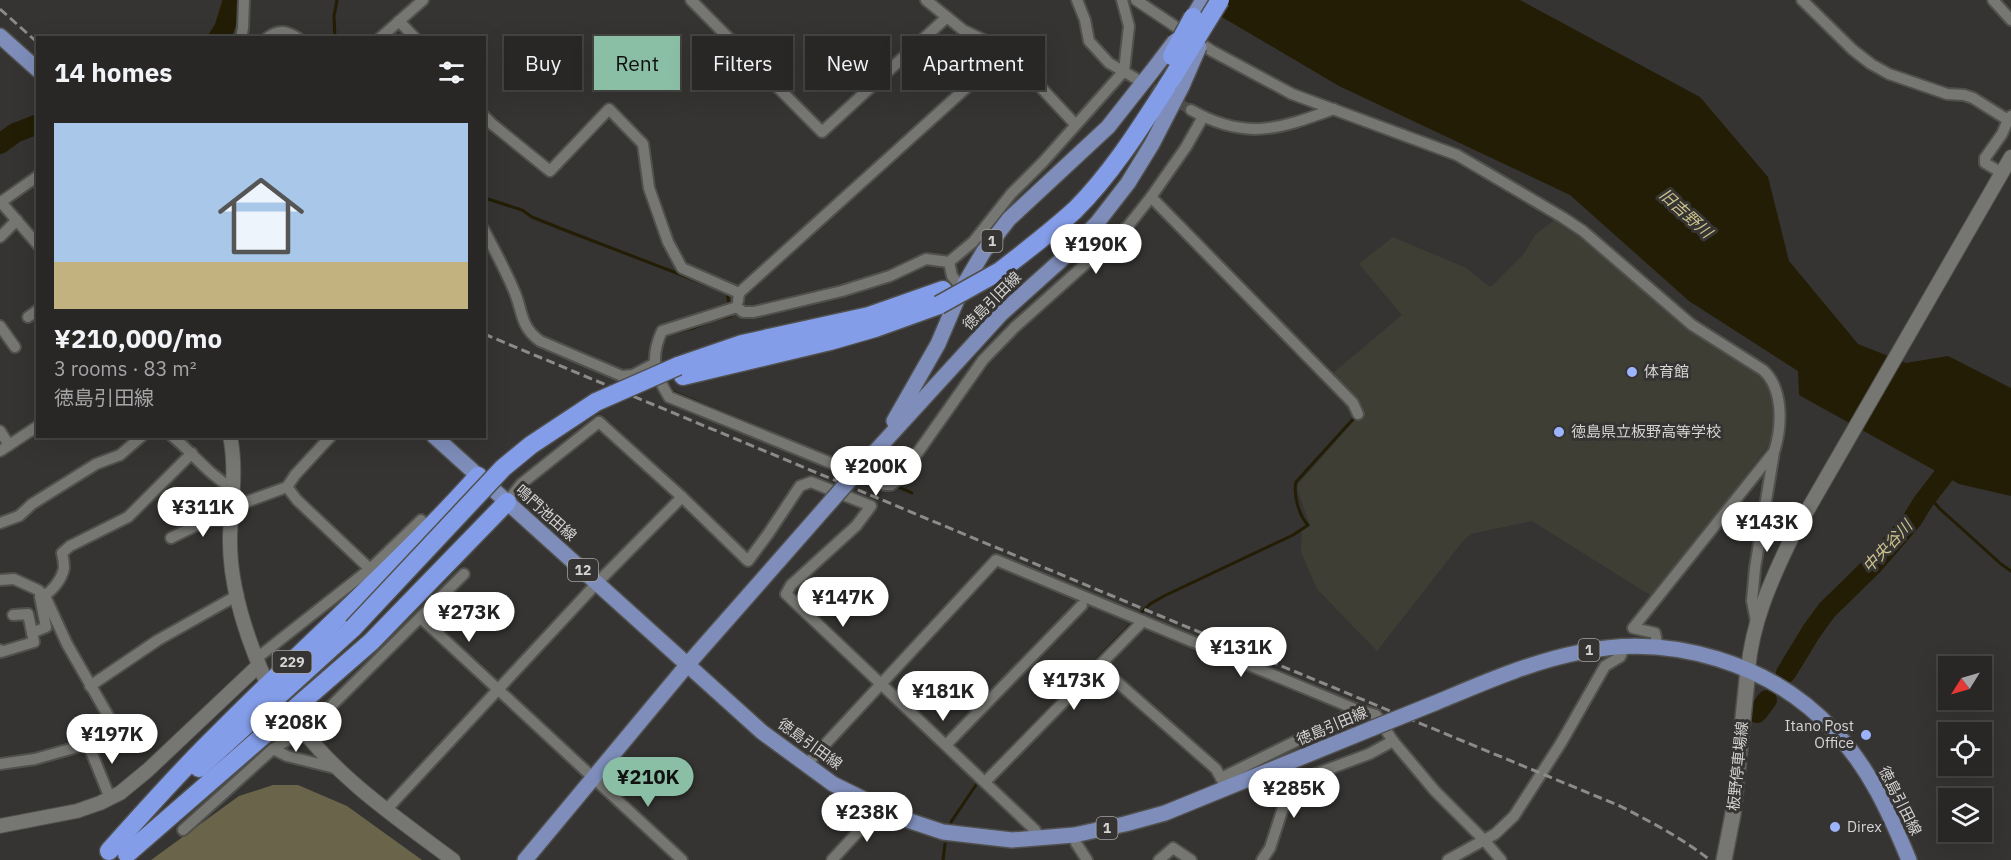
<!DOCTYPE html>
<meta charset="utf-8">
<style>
body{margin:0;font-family:"IBM Plex Sans","Noto Sans JP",sans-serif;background:#302f2e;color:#f1f3f6;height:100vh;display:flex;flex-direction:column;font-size:22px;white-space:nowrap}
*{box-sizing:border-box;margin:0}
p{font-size:20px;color:#a5a5a7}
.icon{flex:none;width:33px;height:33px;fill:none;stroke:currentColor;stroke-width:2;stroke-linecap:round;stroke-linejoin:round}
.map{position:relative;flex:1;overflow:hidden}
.sheet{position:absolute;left:36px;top:36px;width:450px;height:402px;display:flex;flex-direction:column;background:#282726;border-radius:0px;box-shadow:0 6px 24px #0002,0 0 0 2px #444443}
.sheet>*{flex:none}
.guide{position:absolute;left:504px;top:36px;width:570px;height:54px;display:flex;gap:12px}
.needle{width:39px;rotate:233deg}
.controls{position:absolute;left:1938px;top:656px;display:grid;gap:12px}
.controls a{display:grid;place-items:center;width:54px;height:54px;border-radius:0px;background:#282726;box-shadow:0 6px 24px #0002,0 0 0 2px #444443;font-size:30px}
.price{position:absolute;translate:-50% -51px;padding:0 14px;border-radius:21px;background:#fff;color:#222;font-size:20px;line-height:39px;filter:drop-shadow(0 2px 3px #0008)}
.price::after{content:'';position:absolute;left:50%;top:36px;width:18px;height:14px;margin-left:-9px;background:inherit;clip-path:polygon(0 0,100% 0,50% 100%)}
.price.active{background:#8abfa5;color:#111}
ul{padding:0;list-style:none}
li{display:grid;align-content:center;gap:12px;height:318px;padding:0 18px}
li+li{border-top:2px solid #444443}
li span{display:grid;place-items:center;height:186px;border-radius:0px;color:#555}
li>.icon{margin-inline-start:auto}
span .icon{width:108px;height:108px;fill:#fffc;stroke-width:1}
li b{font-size:26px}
h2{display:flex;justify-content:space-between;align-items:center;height:72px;padding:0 18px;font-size:26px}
.tag{padding:0 21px;border-radius:0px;background:#282726;box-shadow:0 6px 24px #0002,0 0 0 2px #444443;font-size:21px;line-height:54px}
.tag.active{background:#8abfa5;color:#111}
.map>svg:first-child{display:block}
.built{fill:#3f3e35}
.forest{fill:#6a654a}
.water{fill:#221d04}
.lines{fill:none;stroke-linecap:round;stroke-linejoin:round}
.stream{stroke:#221d04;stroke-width:3}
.river{stroke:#221d04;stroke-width:20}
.minor-tunnel{stroke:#4d4c4a;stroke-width:10;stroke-dasharray:10 5;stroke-linecap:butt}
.minor-casing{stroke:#50504d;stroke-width:14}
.tertiary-casing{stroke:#50504d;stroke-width:16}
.secondary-casing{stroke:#50504d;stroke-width:18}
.primary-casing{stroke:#50504d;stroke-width:18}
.motorway-casing{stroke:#50504d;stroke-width:21}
.minor{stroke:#767673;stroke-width:10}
.tertiary{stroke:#767673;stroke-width:14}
.secondary{stroke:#767673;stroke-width:15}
.primary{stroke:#7e8dba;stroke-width:15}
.motorway{stroke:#849de9;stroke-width:18}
.rail{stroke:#8c8b89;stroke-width:3;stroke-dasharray:9 4.5;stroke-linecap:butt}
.primary-bridge-casing{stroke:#50504d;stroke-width:18;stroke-linecap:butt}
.motorway-bridge-casing{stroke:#50504d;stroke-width:21;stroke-linecap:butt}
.primary-bridge{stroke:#7e8dba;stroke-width:15}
.motorway-bridge{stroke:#849de9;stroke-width:18}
.poi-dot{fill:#9bb4fd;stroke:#353432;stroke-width:2}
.labels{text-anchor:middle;stroke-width:6;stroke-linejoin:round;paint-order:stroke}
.shield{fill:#353432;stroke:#a5a4a3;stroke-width:1.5}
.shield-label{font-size:14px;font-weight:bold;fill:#d5d4d3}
.street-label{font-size:15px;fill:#d5d4d3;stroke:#353432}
.poi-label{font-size:15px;fill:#d5d4d3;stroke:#353432;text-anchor:start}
.water-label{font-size:16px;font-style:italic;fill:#ccc28d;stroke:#353432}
</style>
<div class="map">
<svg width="2011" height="860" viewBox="0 0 2011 860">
<rect width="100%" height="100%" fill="#353432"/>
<!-- built -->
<path class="built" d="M1554 220H1562L1761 372 1770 384 1774 423 1772 441 1653 597 1532 521 1471 534 1463 541 1377 651 1317 589 1301 552 1302 531 1310 526 1297 488 1299 483 1363 411 1360 404 1333 373 1402 315 1359 264 1393 237 1466 268 1488 286 1491 287 1523 255 1535 235Z"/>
<!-- forest -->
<path class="forest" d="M273 785H298L347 806 422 860H151L239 796Z"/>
<!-- water -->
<path class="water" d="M1193 0H1520L1700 97 1768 177 1789 261 1858 344 1906 363 1948 356 2011 388V496L1959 484 1799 395 1798 371 1689 301 1570 195 1339 86Z"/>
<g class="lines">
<!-- stream -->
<g class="stream">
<path d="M335 38 334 16 337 0"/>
<path d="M484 196 488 199 522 210 532 217 562 229 705 284"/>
<path d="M713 320 731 316 727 292H725"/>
<path d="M665 335 693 328 707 322"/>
<path d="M665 379 673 392 758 428"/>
<path d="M894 485 912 493"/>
<path d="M1928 495 1940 509 2001 564 2011 571"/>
<path d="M1139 615 1150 604 1164 596 1293 535 1308 525C1299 516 1293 494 1296 482L1354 418"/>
<path d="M986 774 1135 620"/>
<path d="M951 822 978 782"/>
<path d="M943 860 945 844"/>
</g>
<!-- river -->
<g class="river">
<path d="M218 38 224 29 233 0"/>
<path d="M0 144 15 133 38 124"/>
<path d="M1786 673 1811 632 1827 610 1874 564 1912 520 1923 502 1960 454"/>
<path d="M1757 713 1767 700"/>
</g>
<!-- minor-tunnel -->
<path class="minor-tunnel" d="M1139 81 1191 110"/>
<!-- minor casing -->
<g class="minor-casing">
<g id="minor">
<path d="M691 0 822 132 947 17"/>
<path d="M926 0 963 30 1007 51 1075 124"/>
<path d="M1077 0 1085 20 1089 41 1109 63 1135 78"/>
<path d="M1122 0 1129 26 1124 71 1043 162 1011 194 973 242 949 262 926 259 890 276 842 291 754 312H743L737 307 662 331C650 357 654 373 669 397L885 485H891L899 479 983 360 1015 327 1128 226 1151 197 1186 147 1203 117"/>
<path d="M1136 0 1212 51 1292 94 1457 155 1562 217 1583 231 1692 325 1763 370C1784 389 1782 427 1774 452L1755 568 1752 601 1756 621"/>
<path d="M1802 0 1853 50 1871 64 1889 74 1947 94 1964 95 1973 98 2008 120 2011 116"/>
<path d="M1993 0 2011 20"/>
<path d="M399 21 415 38"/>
<path d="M241 38 243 28 244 0"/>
<path d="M267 38C279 29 286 31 298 38"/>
<path d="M380 38 423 0"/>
<path d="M1191 110C1246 141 1279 129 1334 109"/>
<path d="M484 116 492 124 550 171 609 109 643 144 649 188 668 242 682 268 739 293"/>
<path d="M2002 173 1985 163V158L2002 134 2008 120"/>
<path d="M1151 197 1353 403 1358 414"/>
<path d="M0 201 38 245"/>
<path d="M1 202 38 176"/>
<path d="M484 230C495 251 506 271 515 293 523 313 520 326 540 341L622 376 633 375 654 364"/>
<path d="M0 237 17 220"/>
<path d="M949 262 952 276 962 288"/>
<path d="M738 301 739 293 1007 51"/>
<path d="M28 317 38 310"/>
<path d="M0 326 15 347"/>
<path d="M0 431 9 445"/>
<path d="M172 436C194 454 207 473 232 488"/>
<path d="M0 451 38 426"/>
<path d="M287 487 297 500 370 569"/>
<path d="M232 502H246L287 487 295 475 331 436"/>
<path d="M507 502 521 484 599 422 682 497 748 561 768 534 800 486 811 482 871 506 856 526 791 585 786 594 1035 830 1039 838"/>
<path d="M0 523 19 516 32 504 96 464 120 455 142 436"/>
<path d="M171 538 207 520H232"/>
<path d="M0 580 14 579 38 590 45 596 67 644 110 719 109 728 88 744 35 759 0 764"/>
<path d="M421 618 682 860"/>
<path d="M32 633 46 627 40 597C51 594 62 579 64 568 64 563 63 557 62 553L70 546 128 517 192 453"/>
<path d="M1658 647 1655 633 1633 628 1772 454"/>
<path d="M0 650 1 652 34 642 28 614 13 615"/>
<path d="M257 658 370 569 421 520"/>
<path d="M1099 666 1216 769 1227 789"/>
<path d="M90 686 158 640 238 595"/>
<path d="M88 744 110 798"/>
<path d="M946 745 1082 605"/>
<path d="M273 749 311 726 464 574"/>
<path d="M806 765 996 560 1355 709 1376 715 1393 741"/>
<path d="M1221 778 1347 716 1355 709"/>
<path d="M985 782 1143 621"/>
<path d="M386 810 597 583 682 497"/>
<path d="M183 830 273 749 287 756 339 769"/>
<path d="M1074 835 1076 843 1087 860"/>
<path d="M832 860 868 821 877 807"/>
<path d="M1159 860 1173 848 1191 860"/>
<path d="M1262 860 1270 848 1291 783 1369 754 1393 741 1435 791 1484 840 1501 860"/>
<path d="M1448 860 1495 834 1514 816 1561 743 1605 666 1620 657 1625 646"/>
</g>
</g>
<!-- tertiary casing -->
<g class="tertiary-casing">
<g id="tertiary">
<path d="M230 436C237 469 231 504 230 537 229 585 246 636 265 679"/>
<path d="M1763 515 1792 537"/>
<path d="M1748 670C1752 623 1771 580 1792 537L2011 157"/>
<path d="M295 720C337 778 397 818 453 860"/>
<path d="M0 826 77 811 100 803 120 793 148 770 259 665"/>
</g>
</g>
<!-- secondary casing -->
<g class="secondary-casing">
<path id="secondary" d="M1724 860 1733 814 1748 670"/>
</g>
<!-- primary casing -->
<g class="primary-casing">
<g id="primary">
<path d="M1193 17 1203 0"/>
<path d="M0 36 38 70"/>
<path d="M894 421 938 344 962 288 984 251 1009 219 1108 127 1153 70"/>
<path d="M434 436 762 732 833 784 904 819 943 832 1012 840 1074 835 1125 824 1165 813 1373 728"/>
<path d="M862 466 1001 314 1060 261 1097 223 1128 183 1152 144 1182 86"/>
<path d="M1435 703C1483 683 1530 662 1581 652 1671 633 1771 663 1834 731 1869 767 1890 814 1909 860"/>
<path d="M525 860 688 664 833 499"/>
</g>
</g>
<!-- motorway casing -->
<g class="motorway-casing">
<g id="motorway">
<path d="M1000 271C1026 251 1051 232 1075 210 1113 172 1142 125 1171 80"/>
<path d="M678 366 742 344 869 316 943 290"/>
<path d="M683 376 830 341 875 328 939 305"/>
<path d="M199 768 353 628"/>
<path d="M109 851C144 812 179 772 217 735 303 648 396 567 478 476"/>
<path d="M127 854 371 642 507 502"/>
</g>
</g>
<!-- minor -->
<use href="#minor" class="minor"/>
<!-- tertiary -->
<use href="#tertiary" class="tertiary"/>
<!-- secondary -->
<use href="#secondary" class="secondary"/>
<!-- primary -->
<use href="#primary" class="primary"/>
<!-- motorway -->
<use href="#motorway" class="motorway"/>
<!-- rail -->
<g class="rail">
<path d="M0 9 38 43"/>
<path d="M484 334 1146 610 1620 806C1651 822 1682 838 1710 860"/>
</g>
<!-- primary-bridge casing -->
<g class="primary-bridge-casing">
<g id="primary-bridge">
<path d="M1153 70 1175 41"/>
<path d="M1182 86 1199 47"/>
<path d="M833 499 862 466"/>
<path d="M1373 728 1435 703"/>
</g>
</g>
<!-- motorway-bridge casing -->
<g class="motorway-bridge-casing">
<g id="motorway-bridge">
<path d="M1172 56 1193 17"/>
<path d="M1171 80 1220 0"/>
<path d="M939 305 1000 271"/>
<path d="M353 628 503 468 531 445 596 402 678 366"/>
</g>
</g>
<!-- primary-bridge -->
<use href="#primary-bridge" class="primary-bridge"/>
<!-- motorway-bridge -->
<use href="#motorway-bridge" class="motorway-bridge"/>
</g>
<!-- markers -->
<g class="poi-dot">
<circle cx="1632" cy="372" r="6"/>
<circle cx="1559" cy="432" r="6"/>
<circle cx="1866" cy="735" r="6"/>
<circle cx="1835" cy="827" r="6"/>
</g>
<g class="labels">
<!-- shield labels -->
<g class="shield">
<rect x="981.5" y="230" width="21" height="22" rx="4.5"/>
<rect x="568" y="559" width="30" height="22" rx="4.5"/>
<rect x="1578.5" y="639" width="21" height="22" rx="4.5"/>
<rect x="272.5" y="651" width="39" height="22" rx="4.5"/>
<rect x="1096.5" y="817" width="21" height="22" rx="4.5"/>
</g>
<g class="shield-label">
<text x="992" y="246">1</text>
<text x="583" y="575">12</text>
<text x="1589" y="655">1</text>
<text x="292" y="667">229</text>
<text x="1107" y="833">1</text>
</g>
<!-- street labels -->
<g class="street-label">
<text transform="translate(992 301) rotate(-45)" y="5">徳島引田線</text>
<text transform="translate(546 513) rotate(42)" y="5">鳴門池田線</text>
<text transform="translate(1332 726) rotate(-23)" y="5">徳島引田線</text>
<text transform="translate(810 744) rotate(36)" y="5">徳島引田線</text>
<text transform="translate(1738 766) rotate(-84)" y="5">板野停車場線</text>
<text transform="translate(1900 801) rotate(63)" y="5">徳島引田線</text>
</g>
<!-- poi labels -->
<g class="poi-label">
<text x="1644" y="377">体育館</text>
<text x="1571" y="437">徳島県立板野高等学校</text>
<text x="1854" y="731" text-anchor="end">Itano Post<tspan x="1854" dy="17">Office</tspan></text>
<text x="1847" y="832">Direx</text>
</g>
<!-- water labels -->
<g class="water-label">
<text transform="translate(1686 213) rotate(42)" y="6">旧吉野川</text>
<text transform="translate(1887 546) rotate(-47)" y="6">中央谷川</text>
</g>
</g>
</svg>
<div class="controls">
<a><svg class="needle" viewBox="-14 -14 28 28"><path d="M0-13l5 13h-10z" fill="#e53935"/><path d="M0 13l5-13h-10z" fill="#a5a5a7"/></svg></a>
<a><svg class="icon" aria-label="locate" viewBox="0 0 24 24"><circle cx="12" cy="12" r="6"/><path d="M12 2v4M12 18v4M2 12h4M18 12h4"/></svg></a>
<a><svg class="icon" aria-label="layers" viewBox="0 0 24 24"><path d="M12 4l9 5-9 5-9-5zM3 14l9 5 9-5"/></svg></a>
</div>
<b class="price" style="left:1096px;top:275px">¥190K</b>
<b class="price" style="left:876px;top:497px">¥200K</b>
<b class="price" style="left:203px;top:538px">¥311K</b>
<b class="price" style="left:1767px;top:553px">¥143K</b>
<b class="price" style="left:843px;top:628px">¥147K</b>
<b class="price" style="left:469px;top:643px">¥273K</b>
<b class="price" style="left:1241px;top:678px">¥131K</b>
<b class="price" style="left:1074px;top:711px">¥173K</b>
<b class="price" style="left:943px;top:722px">¥181K</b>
<b class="price" style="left:296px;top:753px">¥208K</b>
<b class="price" style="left:112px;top:765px">¥197K</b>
<b class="price active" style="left:648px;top:808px">¥210K</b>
<b class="price" style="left:1294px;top:819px">¥285K</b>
<b class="price" style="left:867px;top:843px">¥238K</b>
<div class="guide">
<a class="tag">Buy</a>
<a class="tag active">Rent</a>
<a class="tag">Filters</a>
<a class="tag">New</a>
<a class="tag">Apartment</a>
</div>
<section class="sheet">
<h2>14 homes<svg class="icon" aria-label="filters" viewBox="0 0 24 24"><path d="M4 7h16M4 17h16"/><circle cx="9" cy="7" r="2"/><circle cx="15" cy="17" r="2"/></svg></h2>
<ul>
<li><span style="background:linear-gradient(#a9c7e8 75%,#c2b280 0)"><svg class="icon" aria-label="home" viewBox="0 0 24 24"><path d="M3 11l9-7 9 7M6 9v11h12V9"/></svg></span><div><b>¥210,000/mo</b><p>3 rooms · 83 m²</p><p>徳島引田線</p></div></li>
</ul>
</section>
</div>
